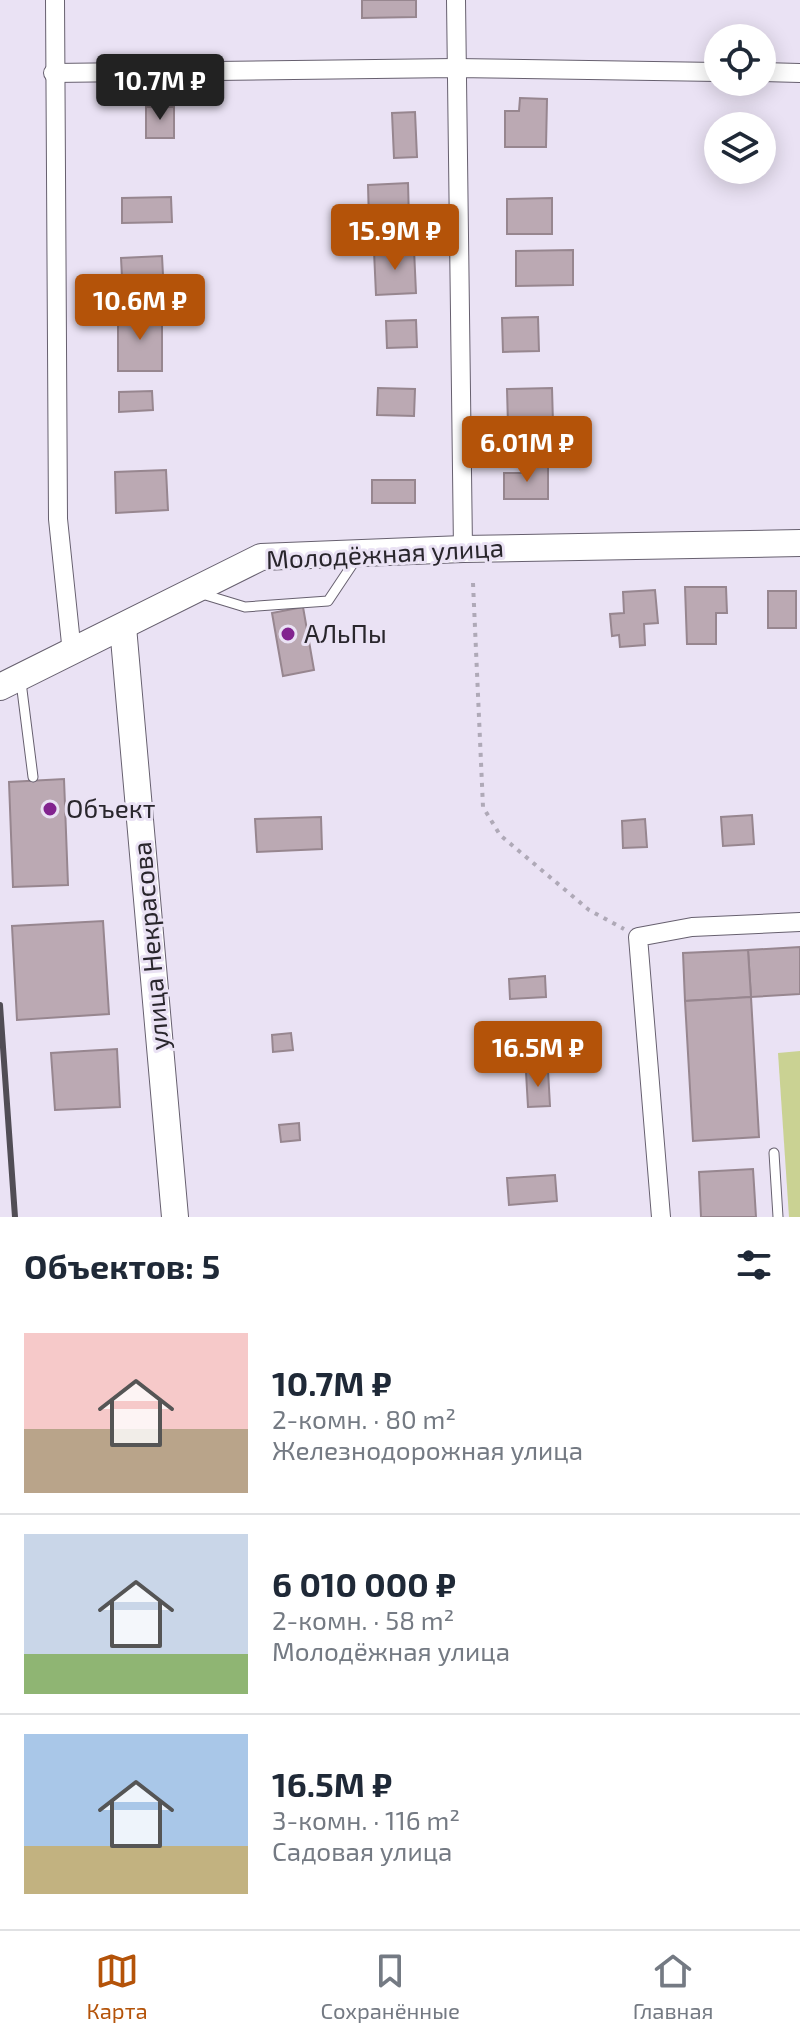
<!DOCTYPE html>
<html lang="ru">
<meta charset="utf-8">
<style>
body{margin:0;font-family:"Exo 2",sans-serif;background:#f2f2f3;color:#1f2937;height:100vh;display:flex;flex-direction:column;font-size:30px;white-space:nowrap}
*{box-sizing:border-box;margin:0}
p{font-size:26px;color:#747a83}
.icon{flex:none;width:44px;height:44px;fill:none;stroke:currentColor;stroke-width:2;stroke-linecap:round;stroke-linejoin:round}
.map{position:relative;height:1217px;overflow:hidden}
.drawer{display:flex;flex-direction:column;background:#fff;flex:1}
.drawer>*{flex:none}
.buttons{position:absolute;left:704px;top:24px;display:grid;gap:16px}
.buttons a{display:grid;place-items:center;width:72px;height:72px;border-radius:50%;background:#fff;box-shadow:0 4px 20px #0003;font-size:40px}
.price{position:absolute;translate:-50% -68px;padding:0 18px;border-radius:8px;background:#b45309;color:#fff;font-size:26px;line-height:52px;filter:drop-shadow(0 2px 4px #0008)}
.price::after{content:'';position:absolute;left:50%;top:48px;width:24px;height:18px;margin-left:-12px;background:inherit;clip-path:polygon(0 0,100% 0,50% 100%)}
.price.on{background:#222;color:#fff}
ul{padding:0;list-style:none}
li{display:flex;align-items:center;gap:24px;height:200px;padding:0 24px}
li+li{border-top:2px solid #e0e1e3}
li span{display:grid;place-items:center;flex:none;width:224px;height:160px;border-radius:0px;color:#555}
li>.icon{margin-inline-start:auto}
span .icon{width:96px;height:96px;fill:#fffc;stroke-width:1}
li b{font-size:34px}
h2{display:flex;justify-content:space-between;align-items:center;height:96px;padding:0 24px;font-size:34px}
.tabs{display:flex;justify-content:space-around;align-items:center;height:112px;border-top:2px solid #e0e1e3;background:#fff;font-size:22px;color:#747a83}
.tabs a{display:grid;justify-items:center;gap:4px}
.tabs .on{color:#b45309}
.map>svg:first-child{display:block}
.green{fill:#cad293}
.building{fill:#bba9b3;stroke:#97868f;stroke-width:2}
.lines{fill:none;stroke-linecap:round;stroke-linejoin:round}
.lane-casing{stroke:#67606f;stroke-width:11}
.street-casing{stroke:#67606f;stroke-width:20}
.secondary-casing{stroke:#67606f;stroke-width:28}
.path{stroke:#afa9b7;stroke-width:4;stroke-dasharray:4 6;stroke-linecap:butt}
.lane{stroke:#fff;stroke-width:9}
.street{stroke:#fff;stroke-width:18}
.secondary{stroke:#fff;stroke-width:26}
.rail{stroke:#514d55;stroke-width:6}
.poi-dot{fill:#82238f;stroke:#eae2f4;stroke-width:3}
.labels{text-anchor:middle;stroke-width:6;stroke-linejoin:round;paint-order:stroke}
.street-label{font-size:26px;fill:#29262c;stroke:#eae2f4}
.poi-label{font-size:26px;fill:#29262c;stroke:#eae2f4;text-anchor:start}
</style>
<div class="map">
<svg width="800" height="1217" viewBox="0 0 800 1217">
<rect width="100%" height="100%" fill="#eae2f4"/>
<!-- green -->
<path class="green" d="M800 1051V1217H789L778 1053Z"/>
<!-- building -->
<g class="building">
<path d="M362 0H416V17L362 18Z"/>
<path d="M520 98 547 99 546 147H505V111H519Z"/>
<rect x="146" y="107" width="28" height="31"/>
<path d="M415 112 417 157 394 158 392 113Z"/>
<path d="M408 183 409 220 369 222 368 185Z"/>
<path d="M171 197 172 222 122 223V198Z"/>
<path d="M552 198V234H507V199Z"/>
<path d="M414 249 416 293 376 295 374 251Z"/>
<path d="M573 250V285L516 286V251Z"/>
<path d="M162 256 164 294 123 296 121 258Z"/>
<rect x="118" y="313" width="44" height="58"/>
<path d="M538 317 539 351 503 352 502 318Z"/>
<path d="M416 320 417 347 387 348 386 321Z"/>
<path d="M378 388 415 389 414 416 377 415Z"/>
<path d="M552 388 553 424 508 425 507 389Z"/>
<path d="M152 391 153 410 119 412V392Z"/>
<path d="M522 466H548V499H504V473H522Z"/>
<path d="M166 470 168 510 116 513 115 472Z"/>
<rect x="372" y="480" width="43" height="23"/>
<path d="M685 587H726L727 613H716V644H687Z"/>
<path d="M655 590 658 623 644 624 645 645 620 647 619 635 612 636 610 614 624 613 623 592Z"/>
<rect x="768" y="591" width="28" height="37"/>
<path d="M303 607 314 670 283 676 272 613Z"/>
<path d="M64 779 68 885 13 887 9 782Z"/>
<path d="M752 815 754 844 723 846 721 817Z"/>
<path d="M321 817 322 849 257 852 255 819Z"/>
<path d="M645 819 647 847 623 848 622 821Z"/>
<path d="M103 921 109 1014 17 1020 12 926Z"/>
<path d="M800 947V994L751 997 748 950Z"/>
<path d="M748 950 751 997 685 1001 683 953Z"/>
<path d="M545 976 546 997 510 999 509 979Z"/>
<path d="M751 997 759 1137 693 1141 685 1001Z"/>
<path d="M291 1033 293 1050 273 1052 272 1035Z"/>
<path d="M117 1049 120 1107 55 1110 51 1053Z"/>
<path d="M548 1070 550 1106 528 1107 526 1072Z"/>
<path d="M299 1123 300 1140 281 1142 279 1125Z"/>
<path d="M753 1169 756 1217H701L699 1172Z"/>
<path d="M555 1175 557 1201 509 1205 507 1178Z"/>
</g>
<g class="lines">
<!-- lane casing -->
<g class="lane-casing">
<g id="lane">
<path d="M199 593 245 607 328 601 358 556"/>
<path d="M21 682 33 777"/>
<path d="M774 1153 778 1217"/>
</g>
</g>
<!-- street casing -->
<g class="street-casing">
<g id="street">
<path d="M55 0 58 519 72 653"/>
<path d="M456 0 463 549"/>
<path d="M762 72 800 73"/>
<path d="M53 73 455 68 718 72"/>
<path d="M661 1217 638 937 692 927 800 922"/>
</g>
</g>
<!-- secondary casing -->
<g class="secondary-casing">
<g id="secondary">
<path d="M123 627 175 1217"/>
<path d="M0 687 261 557 463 549 800 543"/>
</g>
</g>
<!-- path -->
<path class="path" d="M473 583 483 807 500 835 589 910 624 929"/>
<!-- lane -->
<use href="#lane" class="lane"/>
<!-- street -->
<use href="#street" class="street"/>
<!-- secondary -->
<use href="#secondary" class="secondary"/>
<!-- rail -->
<path class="rail" d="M0 1005 15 1217"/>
</g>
<!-- markers -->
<g class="poi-dot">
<circle cx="288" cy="634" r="8"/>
<circle cx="50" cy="809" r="8"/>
</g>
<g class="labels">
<!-- street labels -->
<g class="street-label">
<text transform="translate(385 554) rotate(-3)" y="9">Молодёжная улица</text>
<text transform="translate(151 946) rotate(-95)" y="9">улица Некрасова</text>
</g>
<!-- poi labels -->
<g class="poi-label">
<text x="304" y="643">АЛьПы</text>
<text x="66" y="818">Объект</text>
</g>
</g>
</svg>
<div class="buttons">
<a><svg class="icon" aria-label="locate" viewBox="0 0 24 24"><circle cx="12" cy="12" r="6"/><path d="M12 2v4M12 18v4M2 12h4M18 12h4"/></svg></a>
<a><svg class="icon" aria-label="layers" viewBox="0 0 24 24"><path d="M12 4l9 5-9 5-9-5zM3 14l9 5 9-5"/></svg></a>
</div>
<b class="price on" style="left:160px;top:122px">10.7M ₽</b>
<b class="price" style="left:395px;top:272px">15.9M ₽</b>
<b class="price" style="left:140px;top:342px">10.6M ₽</b>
<b class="price" style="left:527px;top:484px">6.01M ₽</b>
<b class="price" style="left:538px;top:1089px">16.5M ₽</b>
</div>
<section class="drawer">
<h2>Объектов: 5<svg class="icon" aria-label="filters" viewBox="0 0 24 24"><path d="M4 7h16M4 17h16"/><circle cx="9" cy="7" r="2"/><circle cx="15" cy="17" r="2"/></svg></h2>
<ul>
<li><span style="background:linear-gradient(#f6c9c9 60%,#b9a48a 0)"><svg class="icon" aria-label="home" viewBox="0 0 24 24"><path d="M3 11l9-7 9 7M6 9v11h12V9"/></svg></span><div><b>10.7M ₽</b><p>2-комн. · 80 m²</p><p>Железнодорожная улица</p></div></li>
<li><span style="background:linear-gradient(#c9d6e8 75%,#8fb573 0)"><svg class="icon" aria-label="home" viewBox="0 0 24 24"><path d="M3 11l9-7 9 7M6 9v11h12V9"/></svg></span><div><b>6 010 000 ₽</b><p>2-комн. · 58 m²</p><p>Молодёжная улица</p></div></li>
<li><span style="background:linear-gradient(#a9c7e8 70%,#c2b280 0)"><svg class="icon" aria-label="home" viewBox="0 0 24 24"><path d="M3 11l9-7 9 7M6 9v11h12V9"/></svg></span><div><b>16.5M ₽</b><p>3-комн. · 116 m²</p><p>Садовая улица</p></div></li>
</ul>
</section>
<nav class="tabs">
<a class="on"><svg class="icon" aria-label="map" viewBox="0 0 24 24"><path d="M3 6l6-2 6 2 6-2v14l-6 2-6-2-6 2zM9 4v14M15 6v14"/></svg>Карта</a>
<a><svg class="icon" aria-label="saved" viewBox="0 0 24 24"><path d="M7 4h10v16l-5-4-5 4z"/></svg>Сохранённые</a>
<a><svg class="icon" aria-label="home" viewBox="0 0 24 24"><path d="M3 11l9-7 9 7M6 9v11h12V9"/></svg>Главная</a>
</nav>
